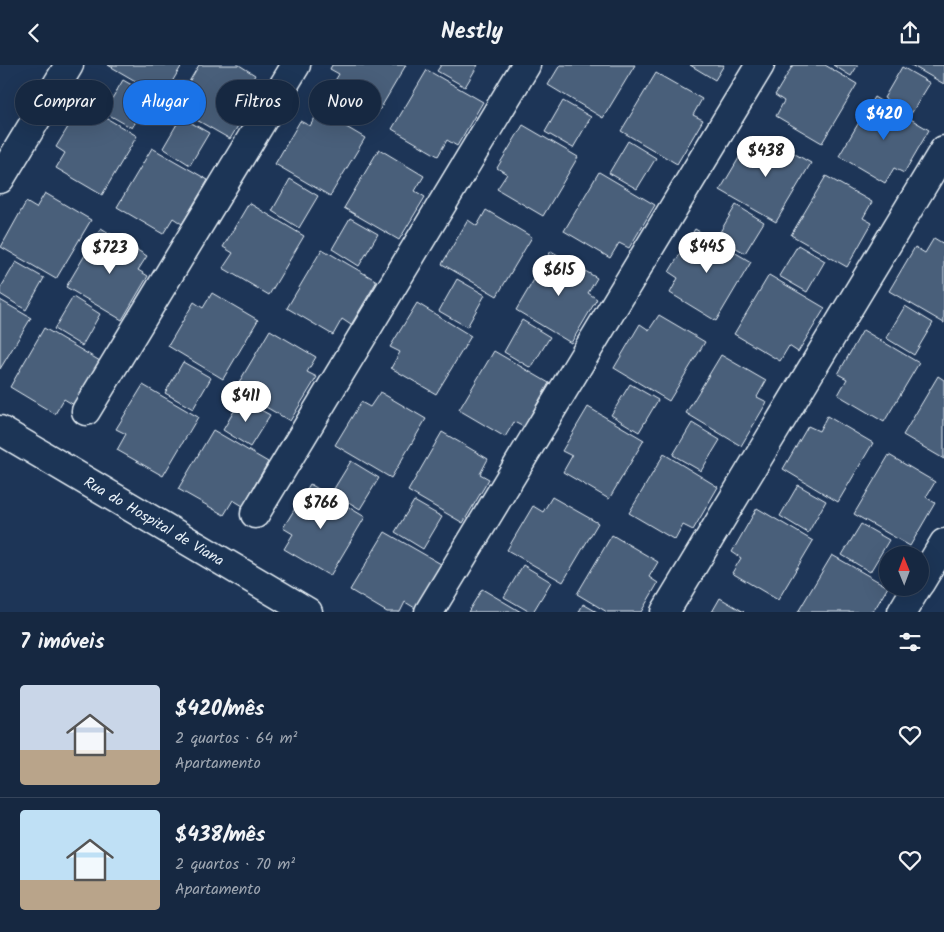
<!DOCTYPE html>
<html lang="pt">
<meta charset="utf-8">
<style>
body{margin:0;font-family:Kalam,sans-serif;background:#1f3048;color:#f1f3f6;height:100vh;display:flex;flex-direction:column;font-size:19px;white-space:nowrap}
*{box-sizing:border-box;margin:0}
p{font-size:16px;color:#9ea6b1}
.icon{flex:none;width:28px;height:28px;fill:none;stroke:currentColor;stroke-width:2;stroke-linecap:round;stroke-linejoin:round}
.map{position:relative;height:547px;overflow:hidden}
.sheet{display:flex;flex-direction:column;background:#162841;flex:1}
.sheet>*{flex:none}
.top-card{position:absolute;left:15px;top:15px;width:500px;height:45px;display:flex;gap:10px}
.needle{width:32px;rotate:359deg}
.tools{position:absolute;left:879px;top:481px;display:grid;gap:10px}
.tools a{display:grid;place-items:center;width:50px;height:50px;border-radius:50%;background:#162841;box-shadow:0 5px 20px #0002,0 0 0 1px #35445a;font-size:25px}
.price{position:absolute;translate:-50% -42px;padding:0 11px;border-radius:18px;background:#fff;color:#222;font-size:16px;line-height:32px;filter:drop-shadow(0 1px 2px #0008)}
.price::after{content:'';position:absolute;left:50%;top:30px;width:15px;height:11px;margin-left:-8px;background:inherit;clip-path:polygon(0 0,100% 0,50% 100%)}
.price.active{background:#1a73e8;color:#fff}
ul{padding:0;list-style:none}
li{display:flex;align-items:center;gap:15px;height:125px;padding:0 20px}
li+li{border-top:1px solid #35445a}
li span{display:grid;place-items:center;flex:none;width:140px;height:100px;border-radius:5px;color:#555}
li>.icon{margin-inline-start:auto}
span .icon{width:60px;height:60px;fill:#fffc;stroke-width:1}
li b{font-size:21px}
h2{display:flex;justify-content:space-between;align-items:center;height:60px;padding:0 20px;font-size:21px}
.chip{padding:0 18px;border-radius:22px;background:#162841;box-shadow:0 5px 20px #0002,0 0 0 1px #35445a;font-size:18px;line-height:45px}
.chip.active{background:#1a73e8;color:#fff}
header{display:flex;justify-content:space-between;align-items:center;height:65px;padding:0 20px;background:#162841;font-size:22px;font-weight:700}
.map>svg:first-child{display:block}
.building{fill:#495e7a;stroke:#e8f1f8}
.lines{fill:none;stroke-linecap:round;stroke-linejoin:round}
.street-casing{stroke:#e8f1f8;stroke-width:31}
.street{stroke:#1d3557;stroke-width:28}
.labels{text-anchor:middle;stroke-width:4;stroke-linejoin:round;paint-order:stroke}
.street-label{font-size:15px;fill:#e8f1f8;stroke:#1d3557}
</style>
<header><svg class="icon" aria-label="back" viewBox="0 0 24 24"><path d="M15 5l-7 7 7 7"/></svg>Nestly<svg class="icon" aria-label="share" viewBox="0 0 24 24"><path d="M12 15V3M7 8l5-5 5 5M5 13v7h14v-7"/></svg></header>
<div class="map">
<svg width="944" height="547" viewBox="0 0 944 547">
<rect width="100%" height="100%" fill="#1d3557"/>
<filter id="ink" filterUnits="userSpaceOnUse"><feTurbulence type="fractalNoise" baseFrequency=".02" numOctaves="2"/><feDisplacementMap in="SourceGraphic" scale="10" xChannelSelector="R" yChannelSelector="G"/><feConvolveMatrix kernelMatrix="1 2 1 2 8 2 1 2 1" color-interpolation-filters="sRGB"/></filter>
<g filter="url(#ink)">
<!-- building -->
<g class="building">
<path d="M108 0H182L163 32Z"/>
<path d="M199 0H239L255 10 247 25 256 31 230 74 174 42Z"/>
<path d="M332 0H406L376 51 330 24 339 9 330 4Z"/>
<path d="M441 0H478L465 22 437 6Z"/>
<path d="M560 0H635L603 53 548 20Z"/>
<path d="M690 0H724L715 15Z"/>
<path d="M793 0H825L857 19 822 78 776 51 784 36 775 30Z"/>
<path d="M833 0H858L851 11Z"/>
<path d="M911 0H944V19Z"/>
<path d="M902 2 930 18 911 49 884 33Z"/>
<path d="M427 5 483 37 457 81 447 75 438 91 392 64Z"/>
<path d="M656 8 702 34 693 50 703 55 677 99 621 66Z"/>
<path d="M123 15 151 31 132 63 104 47Z"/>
<path d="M874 32 929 65 904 108 894 103 885 118 839 91Z"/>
<path d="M563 36 591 52 573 83 545 67Z"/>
<path d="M82 39 137 71 102 130 56 103 65 88 56 82Z"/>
<path d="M319 46 365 73 330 131 275 99 300 56 310 61Z"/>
<path d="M181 52 209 68 190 100 163 83Z"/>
<path d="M523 60 578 92 543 151 497 124 507 109 497 103Z"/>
<path d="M765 72 811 98 776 157 720 125 746 81 756 87Z"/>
<path d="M628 76 656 93 637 124 609 108Z"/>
<path d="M152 83 208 115 182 159 173 153 163 169 117 142Z"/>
<path d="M379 84 424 111 415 126 425 132 399 175 344 143Z"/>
<path d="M599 107 655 140 629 183 619 178 610 193 564 166Z"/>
<path d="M826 111 872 137 863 153 872 158 847 202 791 170Z"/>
<path d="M290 114 318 131 299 163 272 146Z"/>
<path d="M45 128 91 155 56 214 1 182 26 137 36 143Z"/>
<path d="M249 138 304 171 269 230 223 203 233 188 223 182Z"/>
<path d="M736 140 764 157 745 188 717 172Z"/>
<path d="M486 145 532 172 497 231 442 199 468 155 477 161Z"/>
<path d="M350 153 378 169 359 201 332 184Z"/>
<path d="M101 163 147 191 138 205 148 211 122 255 66 222Z"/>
<path d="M695 164 751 197 716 256 670 228 678 213 669 207Z"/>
<path d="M934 173 944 179V258L889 226 915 182 925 188Z"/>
<path d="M798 180 825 196 807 227 779 211Z"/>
<path d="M322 184 377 216 351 260 342 254 333 270 287 243Z"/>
<path d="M551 186 597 213 588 228 597 234 571 278 516 245Z"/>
<path d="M16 197 44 213 26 245 0 229V224Z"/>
<path d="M769 210 825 243 798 287 789 281 780 296 734 269Z"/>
<path d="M457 214 485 230 467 262 439 246Z"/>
<path d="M212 228 258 255 223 314 168 281 194 237 203 243Z"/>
<path d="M73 232 100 249 82 281 54 264Z"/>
<path d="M0 235 31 253 0 304Z"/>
<path d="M417 238 471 271 436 329 391 303 400 287 390 282Z"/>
<path d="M905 241 933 258 914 290 886 273Z"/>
<path d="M659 250 705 277 669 336 614 303 640 259 649 265Z"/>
<path d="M522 255 550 272 531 303 504 287Z"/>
<path d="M44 263 100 296 74 340 64 334 55 349 10 322Z"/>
<path d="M270 265 316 292 307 307 317 312 290 356 235 324Z"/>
<path d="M863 265 919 298 884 357 838 330 847 314 838 309Z"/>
<path d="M494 286 549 318 524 362 514 357 505 372 459 345Z"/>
<path d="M721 290 766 316 757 332 767 337 741 381 686 348Z"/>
<path d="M183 297 211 313 193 344 165 328Z"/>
<path d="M938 311 944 315V394L903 370Z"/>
<path d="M630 319 658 335 639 367 611 350Z"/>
<path d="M143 320 198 352 163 411 117 385 126 369 116 364Z"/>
<path d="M380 327 426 354 391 413 335 380 361 337 370 342Z"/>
<path d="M241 334 270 350 250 382 223 365Z"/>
<path d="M588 342 644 375 609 434 563 407 572 391 562 386Z"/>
<path d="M827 351 873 378 838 437 783 404 808 361 819 366Z"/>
<path d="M692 358 720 375 701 406 673 390Z"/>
<path d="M213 365 268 397 243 441 233 435 224 450 178 424Z"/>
<path d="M442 367 488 394 480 409 489 414 463 458 408 426Z"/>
<path d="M664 389 718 422 693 465 683 460 675 475 629 448Z"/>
<path d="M889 390 935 417 926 432 935 438 910 481 854 449Z"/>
<path d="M351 396 379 413 360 444 332 427Z"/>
<path d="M310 419 365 452 330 511 284 484 293 469 283 463Z"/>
<path d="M798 420 826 436 808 468 780 451Z"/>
<path d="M552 432 598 458 563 517 507 485 533 441 543 447Z"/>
<path d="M414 436 442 452 423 484 395 467Z"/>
<path d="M757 443 813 476 778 535 732 508 741 493 732 487Z"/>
<path d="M861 459 889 475 870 507 842 490Z"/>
<path d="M385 467 441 499 415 543 405 537 400 547H387L350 525Z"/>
<path d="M612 470 658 497 649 512 658 518 641 547H607L577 529Z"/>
<path d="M832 490 888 522 873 547H798Z"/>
<path d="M523 500 551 517 533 547H530L504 532Z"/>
<path d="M482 524 521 547H468Z"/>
<path d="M720 533 744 547H712Z"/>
<path d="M583 539 597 547H579Z"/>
</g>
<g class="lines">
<!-- street casing -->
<g class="street-casing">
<g id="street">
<path d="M0 114 69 0"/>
<path d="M86 346 296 0"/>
<path id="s1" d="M0 365 308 547"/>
<path d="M255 449 526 0"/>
<path d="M920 518 944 478"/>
<path d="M429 547 760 0"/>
<path d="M665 547 944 85"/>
<path d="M902 547 917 522"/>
</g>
</g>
<!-- street -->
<use href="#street" class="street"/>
</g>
</g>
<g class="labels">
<!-- street labels -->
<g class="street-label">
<text dy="5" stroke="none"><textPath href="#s1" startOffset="179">Rua do Hospital de Viana</textPath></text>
</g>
</g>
</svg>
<div class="tools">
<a><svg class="needle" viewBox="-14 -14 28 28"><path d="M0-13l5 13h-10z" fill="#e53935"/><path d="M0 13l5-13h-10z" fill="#9ea6b1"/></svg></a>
</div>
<b class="price active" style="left:884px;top:76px">$420</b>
<b class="price" style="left:766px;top:113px">$438</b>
<b class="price" style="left:707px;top:209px">$445</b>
<b class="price" style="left:110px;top:210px">$723</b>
<b class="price" style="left:559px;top:232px">$615</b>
<b class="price" style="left:246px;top:358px">$411</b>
<b class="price" style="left:321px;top:465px">$766</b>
<div class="top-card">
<a class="chip">Comprar</a>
<a class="chip active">Alugar</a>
<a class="chip">Filtros</a>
<a class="chip">Novo</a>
</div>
</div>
<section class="sheet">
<h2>7 imóveis<svg class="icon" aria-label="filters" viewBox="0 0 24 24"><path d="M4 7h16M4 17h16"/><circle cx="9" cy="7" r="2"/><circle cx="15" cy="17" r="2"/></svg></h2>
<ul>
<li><span style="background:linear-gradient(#c9d6e8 65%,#b9a48a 0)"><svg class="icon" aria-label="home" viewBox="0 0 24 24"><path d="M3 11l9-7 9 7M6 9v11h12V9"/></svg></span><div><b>$420/mês</b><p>2 quartos · 64 m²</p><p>Apartamento</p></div><svg class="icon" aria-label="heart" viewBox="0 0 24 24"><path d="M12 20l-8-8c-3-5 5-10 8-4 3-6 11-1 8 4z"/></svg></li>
<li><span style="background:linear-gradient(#bfe0f5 70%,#b9a48a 0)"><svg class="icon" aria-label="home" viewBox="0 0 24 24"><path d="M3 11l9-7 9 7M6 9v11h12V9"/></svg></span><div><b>$438/mês</b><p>2 quartos · 70 m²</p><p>Apartamento</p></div><svg class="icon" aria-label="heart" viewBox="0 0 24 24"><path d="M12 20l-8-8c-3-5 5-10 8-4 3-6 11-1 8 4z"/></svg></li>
</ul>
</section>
